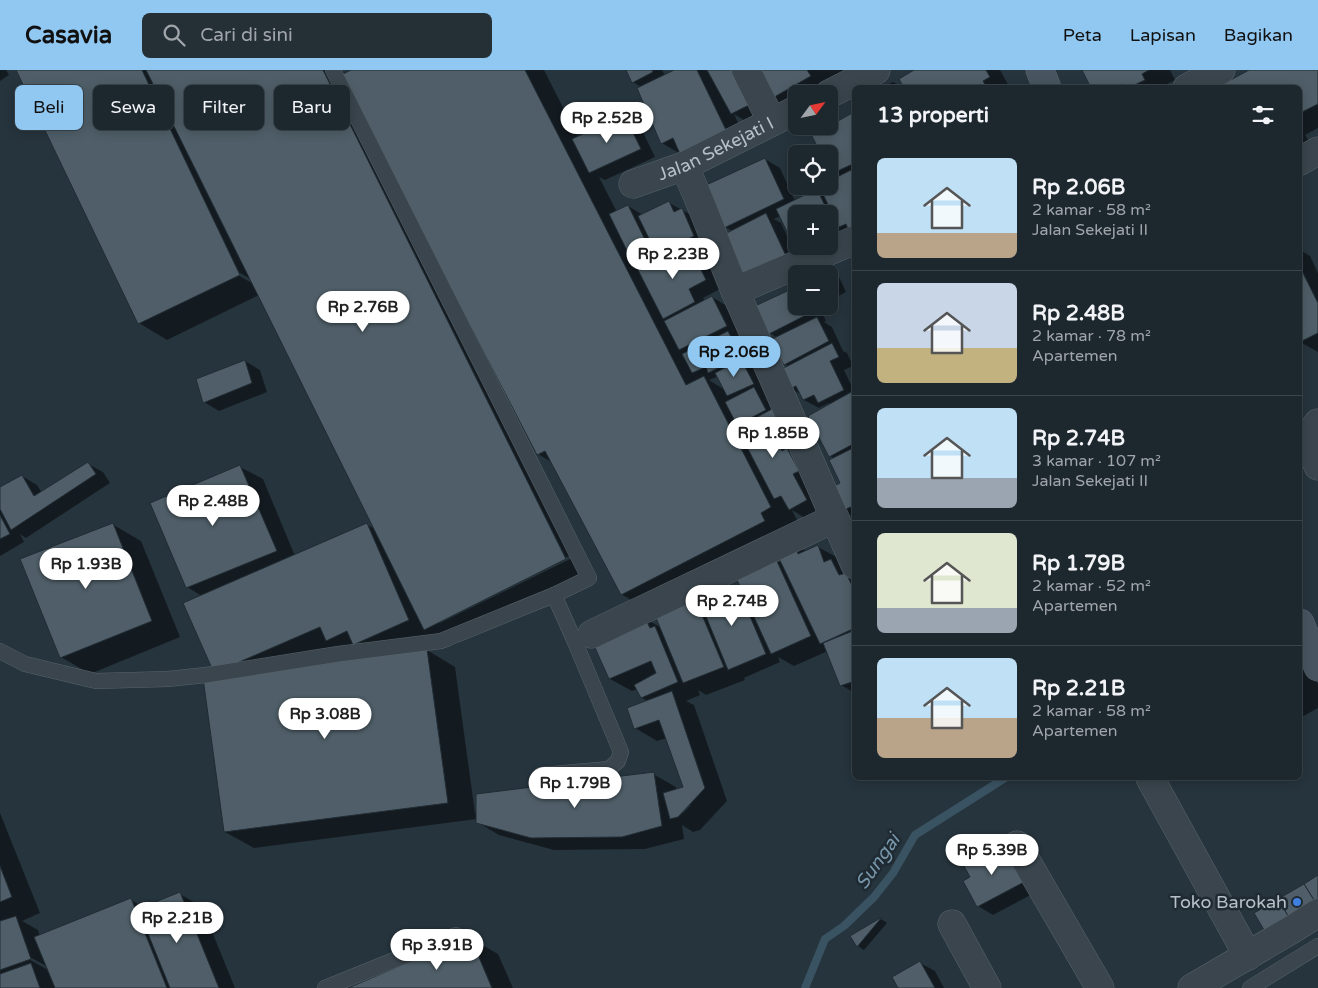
<!DOCTYPE html>
<html lang="id">
<meta charset="utf-8">
<style>
body{margin:0;font-family:"Varela Round",sans-serif;background:#252f36;color:#f1f3f6;height:100vh;display:flex;flex-direction:column;font-size:19px;white-space:nowrap}
*{box-sizing:border-box;margin:0}
p{font-size:16px;color:#a0a5aa}
.icon{flex:none;width:28px;height:28px;fill:none;stroke:currentColor;stroke-width:2;stroke-linecap:round;stroke-linejoin:round}
.map{position:relative;flex:1;overflow:hidden}
.side{position:absolute;left:852px;top:15px;width:450px;height:695px;display:flex;flex-direction:column;background:#1c272e;border-radius:8px;box-shadow:0 2px 12px #0003,0 0 0 1px #3a444a}
.side>*{flex:none}
.guide{position:absolute;left:15px;top:15px;width:475px;height:45px;display:flex;gap:10px}
.needle{width:32px;rotate:57deg}
.buttons{position:absolute;left:788px;top:15px;display:grid;gap:10px}
.buttons a{display:grid;place-items:center;width:50px;height:50px;border-radius:8px;background:#1c272e;box-shadow:0 2px 12px #0003,0 0 0 1px #3a444a;font-size:25px}
.price{position:absolute;translate:-50% -42px;padding:0 11px;border-radius:18px;background:#fff;color:#222;font-size:16px;line-height:32px;filter:drop-shadow(0 1px 2px #0008)}
.price::after{content:'';position:absolute;left:50%;top:30px;width:15px;height:11px;margin-left:-8px;background:inherit;clip-path:polygon(0 0,100% 0,50% 100%)}
.price.selected{background:#91c8f2;color:#111}
ul{padding:0;list-style:none}
li{display:flex;align-items:center;gap:15px;height:125px;padding:0 25px}
li+li{border-top:1px solid #3a444a}
li span{display:grid;place-items:center;flex:none;width:140px;height:100px;border-radius:8px;color:#555}
li>.icon{margin-inline-start:auto}
span .icon{width:60px;height:60px;fill:#fffc;stroke-width:1}
li b{font-size:21px}
h2{display:flex;justify-content:space-between;align-items:center;height:60px;padding:0 25px;font-size:21px}
.tag{padding:0 18px;border-radius:8px;background:#1c272e;box-shadow:0 2px 12px #0003,0 0 0 1px #3a444a;font-size:18px;line-height:45px}
.tag.selected{background:#91c8f2;color:#111}
header{display:flex;align-items:center;gap:30px;box-sizing:border-box;height:70px;padding:0 25px;background:#91c8f2;color:#111}
header strong{font-size:24px}
nav{display:flex;gap:28px;margin-inline-start:auto;font-size:18px}
.search{width:350px;height:45px;background:#252f36;display:flex;align-items:center;gap:12px;box-sizing:border-box;padding:0 18px;border-radius:8px;color:#a0a5aa;font-size:19px}
.map>svg:first-child{display:block}
.shadow{fill:#0007;fill-rule:evenodd}
.lines{fill:none;stroke-linecap:round;stroke-linejoin:round}
.stream{stroke:#3a5363;stroke-width:8}
.building{fill:#4f5e68;stroke:#212c34;fill-rule:evenodd}
.lane-casing{stroke:#58636b;stroke-width:16}
.street-casing{stroke:#58636b;stroke-width:29}
.secondary-casing{stroke:#58636b;stroke-width:29}
.lane{stroke:#3a454d;stroke-width:15}
.street{stroke:#3a454d;stroke-width:28}
.secondary{stroke:#485560;stroke-width:28}
.shop-dot{fill:#3f7fe0;stroke:#1f2a32;stroke-width:2}
.labels{text-anchor:middle;stroke-width:5;stroke-linejoin:round;paint-order:stroke}
.street-label{font-size:18px;fill:#b6c0c8;stroke:#1f2a32}
.poi-label{font-size:18px;fill:#b6c0c8;stroke:#1f2a32;text-anchor:end}
.water-label{font-size:19px;font-style:italic;fill:#7896aa;stroke:#1f2a32}
</style>
<header>
<strong>Casavia</strong>
<div class="search"><svg class="icon" aria-label="search" viewBox="0 0 24 24"><circle cx="10" cy="10" r="6"/><path d="M15 15l6 6"/></svg>Cari di sini</div>
<nav><a>Peta</a><a>Lapisan</a><a>Bagikan</a></nav>
</header>
<div class="map">
<svg width="1318" height="918" viewBox="0 0 1318 918">
<rect width="100%" height="100%" fill="#26343d"/>
<!-- shadow -->
<g class="shadow">
<path d="M0 0H6L9 5 0 11Z"/>
<path d="M17 0H342L345 4 354 0H544L578 67 624 45 639 54 655 87 605 110 599 107 617 142 628 136 643 145 669 133 697 148 709 175 697 180 704 184 720 219 703 228 705 231 712 227 727 236 741 264 736 267 743 271 755 296 752 297 756 299 768 322 765 324 769 327 821 439 805 448 792 440 799 454 776 490 783 494 792 473 807 482 818 477 840 489 855 507V623L841 615 828 581 794 596 778 587 780 592 744 608 745 610 706 625 698 620 700 625 686 631 694 635 727 731 700 760 693 762 682 755 684 769 645 779 554 780 499 765 477 752V749L254 778 225 762 224 607 202 526 187 517 240 397 263 409 295 486 367 455 376 459 259 225 167 270 139 253ZM235 200 252 210V213L234 203ZM485 282 538 384 553 393 621 524 650 541 733 498 745 523 738 519 727 523 720 519 701 532 694 528 662 558 644 548 610 609 632 621 638 619 642 628 648 631 635 658 657 671 667 668 685 718 676 720V717L653 704 475 743 455 597 427 580 438 566 454 575 594 506 483 283ZM717 307 725 320 709 310ZM571 485 572 488 440 553V550ZM687 735H691L683 743 681 742Z"/>
<path d="M627 0H662L665 6 677 0H706L709 2 708 0H854L824 24H796V40L771 35 747 52 734 44 748 74 684 86 662 73 641 17 633 12Z"/>
<path d="M916 0H1000L1010 18H905Z"/>
<path d="M1083 0H1170L1175 10 1163 16 1164 18H1092Z"/>
<path d="M1251 0H1318V58L1305 65 1313 78 1300 85V18Z"/>
<path d="M893 12 903 18 883 17Z"/>
<path d="M853 44 855 45V166L802 190 780 146 774 149 781 153 801 197 725 157 765 89 780 98 795 131 817 120 825 124 829 116V113L839 108 832 103 829 97V53L832 55ZM796 144H829V176H796Z"/>
<path d="M1300 180 1310 186 1318 203V282L1300 272Z"/>
<path d="M832 203 839 207 846 222 829 231V205Z"/>
<path d="M796 218V236H819L826 251 824 252 832 257 843 281 847 283 853 296 844 300 855 323V449L854 447 843 441 842 413 835 389 830 386V335L829 333 819 338 804 330 802 325 790 318 789 297 785 294 778 268 770 263 757 237Z"/>
<path d="M245 291 260 300 267 322 219 341 204 332Z"/>
<path d="M88 394 103 402 110 413 26 468 20 464 24 472 0 486V418L22 406 37 415 42 423Z"/>
<path d="M112 454 141 471 180 567 90 604 61 587Z"/>
<path d="M1300 576 1318 614V638L1300 648Z"/>
<path d="M0 743 40 843 22 851 38 860 40 866 131 830 145 838 180 824 202 837 235 918H0ZM26 885 48 897V900L25 887Z"/>
<path d="M1002 776 1017 784 1040 820 993 845 978 836 972 808Z"/>
<path d="M881 849 887 853 864 880 858 876 852 867Z"/>
<path d="M470 868 498 884 513 918H351Z"/>
<path d="M920 893 935 901 944 918H900Z"/>
</g>
<g class="lines">
<!-- stream -->
<path class="stream" d="M805 918 825 869 844 856 874 827 893 803 915 765 1005 708"/>
</g>
<!-- building -->
<g class="building">
<path d="M16 0H142L240 205 138 254Z"/>
<path d="M146 0H323L566 489 424 560Z"/>
<path d="M351 0H525L686 315 704 306 771 437 761 443 765 451 621 525 545 381 537 385 375 72 341 5Z"/>
<path d="M626 0H652L653 2 632 13Z"/>
<path d="M674 0H697L727 62 680 84 673 68 661 74 637 18Z"/>
<path d="M707 0H742L753 33 731 44Z"/>
<path d="M752 0H807L811 6 769 30Z"/>
<path d="M914 0H986L990 7 983 11 987 18H904L899 9Z"/>
<path d="M1082 0H1149L1142 4 1145 10 1128 18H1123L1121 14 1114 18H1091Z"/>
<path d="M1249 0H1318V34L1300 43V18H1216Z"/>
<path d="M854 42 855 45V93L831 104 829 100V84H821L807 56H829Z"/>
<path d="M624 44 641 79 589 103 572 69Z"/>
<path d="M765 88 784 129 724 158 704 116Z"/>
<path d="M855 98V162L850 164 846 154 839 157 819 116H829V111Z"/>
<path d="M817 119 842 171 801 191 776 139ZM796 144H829V176H796Z"/>
<path d="M669 131 674 142 682 138 694 166 657 185 638 146Z"/>
<path d="M628 135 653 186 634 195 609 144Z"/>
<path d="M766 143 787 188 744 208 723 165Z"/>
<path d="M689 174 706 210 689 219 695 232 663 249 638 200Z"/>
<path d="M1300 197 1318 233V263L1300 272Z"/>
<path d="M832 202 839 218 829 223 828 204Z"/>
<path d="M796 217V236H809L812 242 769 264 755 236Z"/>
<path d="M712 226 727 256 679 280 664 251Z"/>
<path d="M817 247 829 271 784 295 770 270Z"/>
<path d="M728 261 741 287 708 303 706 297 692 303 682 284Z"/>
<path d="M832 273 839 287 830 291 844 320 818 333 814 325 803 330 796 316 789 319 780 300Z"/>
<path d="M741 289 754 314 727 326 715 303Z"/>
<path d="M245 290 252 313 203 333 196 309Z"/>
<path d="M754 317 766 340 737 355 725 332Z"/>
<path d="M853 321 855 325V373L829 387 808 346Z"/>
<path d="M772 339 781 357 773 361 782 381 787 378 799 401 793 404 807 430 789 440 781 426 774 429 737 358Z"/>
<path d="M855 377V435L842 441 830 418 840 413 829 390Z"/>
<path d="M88 392 96 404 11 460 0 439V417L22 405 34 426Z"/>
<path d="M240 395 277 481 186 518 150 433Z"/>
<path d="M0 445 10 464 0 469Z"/>
<path d="M113 453 152 551 60 588 20 489Z"/>
<path d="M367 453 409 550 353 575 347 561 326 571 320 557 214 603 183 533Z"/>
<path d="M793 472 798 484 818 475 824 492 831 489 839 505 846 503 855 522V558L820 574 775 480Z"/>
<path d="M776 489 811 566 771 584 732 499Z"/>
<path d="M720 517 723 524 738 518 766 584 728 600 698 527Z"/>
<path d="M694 526 724 597 683 613 654 543Z"/>
<path d="M644 546 650 558 655 556 678 612 641 628 634 615 656 603 651 591 609 609 592 571Z"/>
<path d="M855 560V611L840 616 823 573Z"/>
<path d="M427 579 448 733 224 762 203 608Z"/>
<path d="M672 621 705 718 678 747 670 749 663 723 683 717 659 650 634 659 627 638Z"/>
<path d="M654 702 662 756 622 767 531 768 476 753V724Z"/>
<path d="M1002 774 1026 811 977 837 963 811 970 807 964 796Z"/>
<path d="M0 796 12 827 0 832Z"/>
<path d="M1318 805V835H1317L1304 814Z"/>
<path d="M1304 814 1317 835 1291 851 1278 829Z"/>
<path d="M180 822 219 918H170L138 839Z"/>
<path d="M131 828 167 918H55L34 867Z"/>
<path d="M1278 829 1291 851 1267 865 1254 843Z"/>
<path d="M16 846 31 889 0 900V851Z"/>
<path d="M882 847 857 877 850 866Z"/>
<path d="M470 866 492 918H348Z"/>
<path d="M920 891 935 918H898L892 907Z"/>
<path d="M31 893 40 918H0V904Z"/>
</g>
<g class="lines">
<!-- lane casing -->
<g class="lane-casing">
<g id="lane">
<path d="M0 581 25 594 96 611 168 609 206 605 338 584 441 571 554 525 589 508 333 0"/>
<path d="M541 705 609 699 618 691 621 682 575 572 554 525"/>
<path d="M325 918 456 865"/>
<path d="M1250 918 1318 876"/>
</g>
</g>
<!-- street casing -->
<g class="street-casing">
<g id="street">
<path d="M746 0 772 52"/>
<path d="M1187 18 1221 0"/>
<path d="M829 24 876 0"/>
<path d="M1300 91 1318 81"/>
<path d="M684 96C704 137 718 181 736 223 775 313 816 404 855 495"/>
<path id="s1" d="M633 114 684 96 796 40"/>
<path d="M735 221 855 170"/>
<path d="M1318 353C1306 367 1312 381 1318 396"/>
<path d="M592 564 835 448"/>
<path d="M1150 708 1248 886"/>
<path d="M1017 775 1100 918"/>
<path d="M952 854 987 918"/>
<path d="M1192 918 1291 860 1318 843"/>
</g>
</g>
<!-- secondary casing -->
<g class="secondary-casing">
<g id="secondary">
<path d="M1040 0 1047 18"/>
<path d="M1300 553 1318 597"/>
</g>
</g>
<!-- lane -->
<use href="#lane" class="lane"/>
<!-- street -->
<use href="#street" class="street"/>
<!-- secondary -->
<use href="#secondary" class="secondary"/>
</g>
<!-- markers -->
<circle class="shop-dot" cx="1297" cy="832" r="5"/>
<g class="labels">
<!-- street labels -->
<g class="street-label">
<text dy="6" stroke="none"><textPath href="#s1" startOffset="90">Jalan Sekejati I</textPath></text>
</g>
<!-- poi labels -->
<g class="poi-label">
<text x="1287" y="838">Toko Barokah</text>
</g>
<!-- water labels -->
<g class="water-label">
<text transform="translate(877 791) rotate(-55)" y="7">Sungai</text>
</g>
</g>
</svg>
<div class="buttons">
<a><svg class="needle" viewBox="-14 -14 28 28"><path d="M0-13l5 13h-10z" fill="#e53935"/><path d="M0 13l5-13h-10z" fill="#a0a5aa"/></svg></a>
<a><svg class="icon" aria-label="locate" viewBox="0 0 24 24"><circle cx="12" cy="12" r="6"/><path d="M12 2v4M12 18v4M2 12h4M18 12h4"/></svg></a>
<a>+</a>
<a>−</a>
</div>
<b class="price" style="left:607px;top:74px">Rp 2.52B</b>
<b class="price" style="left:673px;top:210px">Rp 2.23B</b>
<b class="price" style="left:363px;top:263px">Rp 2.76B</b>
<b class="price selected" style="left:734px;top:308px">Rp 2.06B</b>
<b class="price" style="left:773px;top:389px">Rp 1.85B</b>
<b class="price" style="left:213px;top:457px">Rp 2.48B</b>
<b class="price" style="left:86px;top:520px">Rp 1.93B</b>
<b class="price" style="left:732px;top:557px">Rp 2.74B</b>
<b class="price" style="left:325px;top:670px">Rp 3.08B</b>
<b class="price" style="left:575px;top:739px">Rp 1.79B</b>
<b class="price" style="left:992px;top:806px">Rp 5.39B</b>
<b class="price" style="left:177px;top:874px">Rp 2.21B</b>
<b class="price" style="left:437px;top:901px">Rp 3.91B</b>
<div class="guide">
<a class="tag selected">Beli</a>
<a class="tag">Sewa</a>
<a class="tag">Filter</a>
<a class="tag">Baru</a>
</div>
<section class="side">
<h2>13 properti<svg class="icon" aria-label="filters" viewBox="0 0 24 24"><path d="M4 7h16M4 17h16"/><circle cx="9" cy="7" r="2"/><circle cx="15" cy="17" r="2"/></svg></h2>
<ul>
<li><span style="background:linear-gradient(#bfe0f5 75%,#b9a48a 0)"><svg class="icon" aria-label="home" viewBox="0 0 24 24"><path d="M3 11l9-7 9 7M6 9v11h12V9"/></svg></span><div><b>Rp 2.06B</b><p>2 kamar · 58 m²</p><p>Jalan Sekejati II</p></div></li>
<li><span style="background:linear-gradient(#c9d6e8 65%,#c2b280 0)"><svg class="icon" aria-label="home" viewBox="0 0 24 24"><path d="M3 11l9-7 9 7M6 9v11h12V9"/></svg></span><div><b>Rp 2.48B</b><p>2 kamar · 78 m²</p><p>Apartemen</p></div></li>
<li><span style="background:linear-gradient(#bfe0f5 70%,#9aa5b1 0)"><svg class="icon" aria-label="home" viewBox="0 0 24 24"><path d="M3 11l9-7 9 7M6 9v11h12V9"/></svg></span><div><b>Rp 2.74B</b><p>3 kamar · 107 m²</p><p>Jalan Sekejati II</p></div></li>
<li><span style="background:linear-gradient(#dfe7d0 75%,#9aa5b1 0)"><svg class="icon" aria-label="home" viewBox="0 0 24 24"><path d="M3 11l9-7 9 7M6 9v11h12V9"/></svg></span><div><b>Rp 1.79B</b><p>2 kamar · 52 m²</p><p>Apartemen</p></div></li>
<li><span style="background:linear-gradient(#bfe0f5 60%,#b9a48a 0)"><svg class="icon" aria-label="home" viewBox="0 0 24 24"><path d="M3 11l9-7 9 7M6 9v11h12V9"/></svg></span><div><b>Rp 2.21B</b><p>2 kamar · 58 m²</p><p>Apartemen</p></div></li>
</ul>
</section>
</div>
